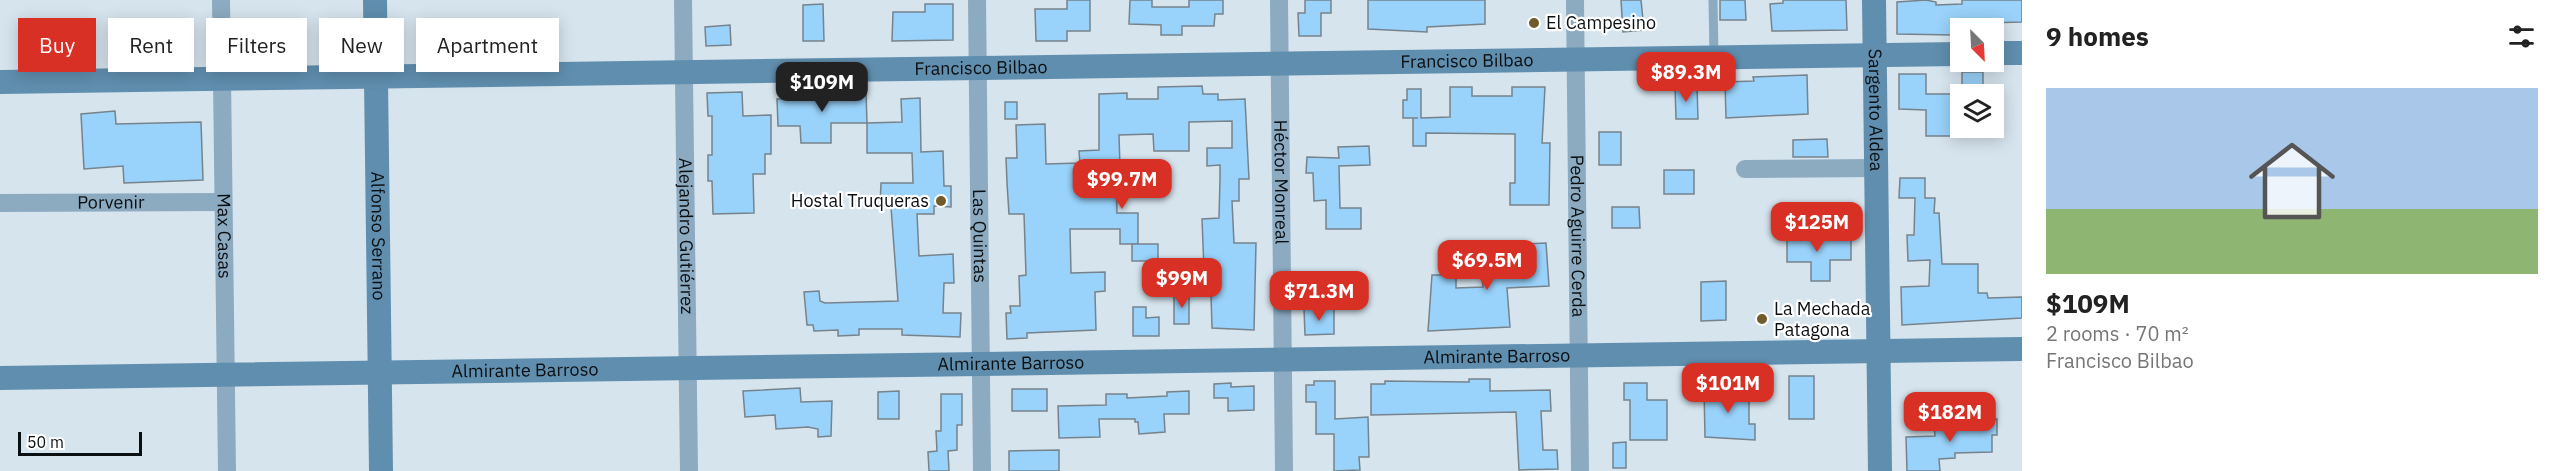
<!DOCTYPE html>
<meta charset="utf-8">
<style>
body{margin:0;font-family:"IBM Plex Sans",sans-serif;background:#f6f6f6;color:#222;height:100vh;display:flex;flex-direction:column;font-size:22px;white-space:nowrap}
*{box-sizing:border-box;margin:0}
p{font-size:20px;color:#767676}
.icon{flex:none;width:33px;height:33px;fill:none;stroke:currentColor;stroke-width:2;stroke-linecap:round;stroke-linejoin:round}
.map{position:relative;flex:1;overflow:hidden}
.side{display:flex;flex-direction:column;background:#fff;width:540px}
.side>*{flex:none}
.guide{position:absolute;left:18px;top:18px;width:570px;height:54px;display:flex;gap:12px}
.needle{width:39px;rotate:156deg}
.fabs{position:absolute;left:1950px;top:18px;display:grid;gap:12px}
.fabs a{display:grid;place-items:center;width:54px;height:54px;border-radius:0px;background:#fff;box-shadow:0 3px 15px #0003;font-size:30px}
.scale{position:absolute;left:18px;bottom:15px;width:124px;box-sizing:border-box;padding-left:6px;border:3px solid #0a0f12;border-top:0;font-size:16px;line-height:21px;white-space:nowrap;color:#0a0f12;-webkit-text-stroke:4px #fff;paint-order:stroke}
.price{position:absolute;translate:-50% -51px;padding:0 14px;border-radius:12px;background:#d93025;color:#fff;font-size:20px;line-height:39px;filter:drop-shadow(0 2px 3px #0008)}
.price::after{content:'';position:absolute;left:50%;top:36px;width:18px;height:14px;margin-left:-9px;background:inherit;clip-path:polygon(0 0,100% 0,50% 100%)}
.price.current{background:#222;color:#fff}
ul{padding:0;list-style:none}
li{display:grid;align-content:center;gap:12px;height:318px;padding:0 24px}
li span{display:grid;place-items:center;height:186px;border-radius:0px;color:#555}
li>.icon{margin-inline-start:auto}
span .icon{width:108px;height:108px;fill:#fffc;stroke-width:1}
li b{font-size:26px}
h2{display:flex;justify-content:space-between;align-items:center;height:72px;padding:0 24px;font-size:26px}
.tag{padding:0 21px;border-radius:0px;background:#fff;box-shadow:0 3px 15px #0003;font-size:21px;line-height:54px}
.tag.current{background:#d93025;color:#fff}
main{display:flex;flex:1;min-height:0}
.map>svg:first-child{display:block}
.building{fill:#99d2fa;stroke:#77838c;stroke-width:1.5}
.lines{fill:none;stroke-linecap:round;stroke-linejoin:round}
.lane{stroke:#8caac0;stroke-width:9}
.street{stroke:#8caac0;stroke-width:18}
.secondary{stroke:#608eae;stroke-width:24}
.poi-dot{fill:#705c2b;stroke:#fff;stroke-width:2}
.labels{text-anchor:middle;stroke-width:4.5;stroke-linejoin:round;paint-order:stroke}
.poi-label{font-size:18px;fill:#0a0f12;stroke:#fff;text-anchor:start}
.street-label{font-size:18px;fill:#0a0f12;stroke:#fff}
</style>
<main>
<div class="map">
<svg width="2022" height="471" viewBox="0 0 2022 471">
<rect width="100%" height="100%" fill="#d6e4ee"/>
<!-- building -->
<g class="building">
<path d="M1067 0H1090V31H1067V41H1036L1035 9H1067Z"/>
<path d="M1130 0H1152V7H1189V0H1223V14H1215L1214 26H1182V35H1161V25L1129 24Z"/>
<path d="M1305 0H1331V13H1321V36H1299L1298 13H1305Z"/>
<path d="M1368 0H1485V24L1427 27V32L1368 29Z"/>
<path d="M1621 0H1641L1644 30 1623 32Z"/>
<path d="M1720 0H1745L1746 20H1720Z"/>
<path d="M1783 0H1846L1847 30 1772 31 1770 4 1783 3Z"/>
<path d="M1926 0 1936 2V5L1962 4V0H2022V22L1984 23V28H1954V35L1897 34V2Z"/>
<path d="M823 4 824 41H803V5Z"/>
<path d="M925 4H953V40L892 41 893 12H925Z"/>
<path d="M730 25 731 45 706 46 705 27Z"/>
<rect x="1962" y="72" width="21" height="22"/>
<path d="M1899 74H1926V94H1960V136H1926V110L1899 109Z"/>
<path d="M1807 75 1808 114 1726 118 1725 82 1754 81 1753 77Z"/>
<path d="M1202 86 1203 94H1218V100L1245 99 1249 179H1239V201H1232L1234 243H1256L1254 330 1212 328 1211 295H1205L1202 219 1219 218 1220 179V165L1207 166V148H1232V121L1189 122V151H1154L1153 134 1119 135 1120 167H1116L1117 213H1138V244H1120V229H1070L1071 273 1105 272V291L1095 292 1096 330 1027 333V338L1007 339 1006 313H1011L1010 306H1020L1019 276 1026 275 1024 214H1009L1007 183 1006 158H1017L1016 125 1045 124 1046 164 1080 163 1079 151 1099 150V94L1127 93V99H1158V87Z"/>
<path d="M1675 86H1697L1698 119H1676Z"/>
<path d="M1450 87H1472V96H1512V87H1545L1542 143H1550L1549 205H1510V183H1515V134L1426 133V146H1413V118H1418H1403V100H1407V89H1421V118L1450 117Z"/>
<path d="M742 92 743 116 771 115V154H765V174H753L754 213 713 214 712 181H708V155H712V116H708L707 93Z"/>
<path d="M800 92H866L867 123H831V143H801L800 126H778L777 99H800Z"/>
<path d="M920 98 921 152 943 151 944 186H951V207L934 206V214H917L919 256 953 254 954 283H944L943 313H961L960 337 902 335V329H859V335L838 336V330L814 331 813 325H807L804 292 819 291 820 301 825 303 898 301 891 207 880 206 881 183H913L912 153H867V123L902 122 901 99Z"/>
<rect x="1005" y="102" width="12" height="17"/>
<path d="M115 111 116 124 201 122 203 180 124 183 123 166 84 169 81 114Z"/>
<rect x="1599" y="132" width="22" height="33"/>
<path d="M1827 139 1828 157H1793V140Z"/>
<path d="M1369 146 1370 165 1339 166 1340 208H1361V229H1326V200L1314 201 1313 173H1306L1307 157 1339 158 1338 147Z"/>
<rect x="1664" y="170" width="30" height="24"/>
<path d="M1900 178H1925V198H1935L1934 213H1939L1942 264H1978V293H1987L1988 298 2022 297V318L1902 325 1901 287 1929 286 1930 260 1908 261 1907 235H1914L1915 198H1899Z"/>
<path d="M1612 207H1639L1640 228H1612Z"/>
<path d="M1787 232H1807V238H1851V260H1830V281H1811V262H1787Z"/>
<path d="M1546 243 1549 286 1507 288 1510 327 1428 331 1432 275H1443V271H1456V288L1483 287 1481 269 1507 268 1505 245Z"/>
<rect x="1132" y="244" width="26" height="17"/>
<path d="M1726 281V320L1701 321V282Z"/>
<rect x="1174" y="294" width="15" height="30"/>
<path d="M1133 307H1146V318L1159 317V336H1133Z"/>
<path d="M1304 309H1334V334L1305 335Z"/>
<rect x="1789" y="376" width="25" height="43"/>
<path d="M1469 379H1490V391L1550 390 1551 411H1541L1543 450H1557L1558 469 1519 470 1516 412 1371 415V384H1385V381L1469 382Z"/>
<path d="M1314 381H1335V419L1368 417 1369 457H1359L1360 470 1334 471V434H1316V402H1306V385H1314Z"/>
<path d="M1231 383V387L1254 386V410L1228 411V398H1214V384Z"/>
<path d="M1624 383H1647V400H1667V440H1630V400H1624Z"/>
<path d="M800 388 801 402 832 401 831 436 818 437V429L808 427 776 429 775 415 745 417 743 391Z"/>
<path d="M1725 388 1749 389V424H1755V440L1705 437 1704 389Z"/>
<rect x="1012" y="389" width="35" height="22"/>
<path d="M899 391V419H878V392Z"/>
<path d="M1189 391V414H1164L1165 432 1139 434 1138 422H1135V419H1099L1100 437 1059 438 1058 406 1106 405V394H1127V398L1167 396V392Z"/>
<path d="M941 394H962V425H957V450L948 451 949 471H929L928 452 937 451 936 431H941Z"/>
<path d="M1997 419V435H1992V452L1955 453V458L1939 459 1940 471H1907L1906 437 1935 436 1934 426 1946 425V421Z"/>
<path d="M1626 442V468H1613V443Z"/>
<path d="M1059 450V471H1009V451Z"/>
</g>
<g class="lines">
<!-- lane -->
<path class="lane" d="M1713 0 1714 57"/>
<!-- street -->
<g class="street">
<path id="s1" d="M221 0 227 471"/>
<path id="s2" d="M683 0 689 471"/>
<path id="s3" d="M977 0 982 471"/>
<path id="s4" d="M1279 0 1284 471"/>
<path id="s5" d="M1575 0 1580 471"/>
<path d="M1745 169 1877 168"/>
<path id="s6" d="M0 203 223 202"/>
</g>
<!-- secondary -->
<g class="secondary">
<path id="s7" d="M375 0 381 471"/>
<path id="s8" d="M1874 0 1880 471"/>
<path d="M1994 53H2022"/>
<path id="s9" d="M0 82 1960 54"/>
<path id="s10" d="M0 378 2022 349"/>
</g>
</g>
<!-- markers -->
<g class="poi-dot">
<circle cx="1534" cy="23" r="6"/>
<circle cx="941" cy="201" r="6"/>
<circle cx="1762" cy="319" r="6"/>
</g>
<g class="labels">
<!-- poi labels -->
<g class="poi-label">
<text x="1546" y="29">El Campesino</text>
<text x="929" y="207" text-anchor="end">Hostal Truqueras</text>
<text x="1774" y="315">La Mechada<tspan x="1774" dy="21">Patagona</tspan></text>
</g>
<!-- street labels -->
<g class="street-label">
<text dy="6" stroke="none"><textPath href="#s9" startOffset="1467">Francisco Bilbao</textPath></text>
<text dy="6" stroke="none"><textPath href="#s9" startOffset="981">Francisco Bilbao</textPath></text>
<text dy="6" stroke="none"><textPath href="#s8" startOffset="110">Sargento Aldea</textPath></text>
<text dy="6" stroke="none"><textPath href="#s4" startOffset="182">Héctor Monreal</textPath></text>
<text dy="6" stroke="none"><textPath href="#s6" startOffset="111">Porvenir</textPath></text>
<text dy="6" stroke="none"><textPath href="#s7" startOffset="236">Alfonso Serrano</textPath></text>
<text dy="6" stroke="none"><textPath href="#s1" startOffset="236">Max Casas</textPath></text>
<text dy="6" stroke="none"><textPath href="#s2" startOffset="236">Alejandro Gutiérrez</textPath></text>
<text dy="6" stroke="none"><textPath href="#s3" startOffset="236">Las Quintas</textPath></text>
<text dy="6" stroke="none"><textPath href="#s5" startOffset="236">Pedro Aguirre Cerda</textPath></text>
<text dy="6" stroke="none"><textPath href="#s10" startOffset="1497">Almirante Barroso</textPath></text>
<text dy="6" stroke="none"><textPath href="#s10" startOffset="1011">Almirante Barroso</textPath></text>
<text dy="6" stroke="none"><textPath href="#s10" startOffset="525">Almirante Barroso</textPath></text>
</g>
</g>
</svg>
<div class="fabs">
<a><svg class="needle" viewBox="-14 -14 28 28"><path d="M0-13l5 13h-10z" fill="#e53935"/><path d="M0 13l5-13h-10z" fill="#767676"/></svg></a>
<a><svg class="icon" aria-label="layers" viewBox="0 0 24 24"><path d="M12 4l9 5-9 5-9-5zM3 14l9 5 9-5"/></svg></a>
</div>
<div class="scale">50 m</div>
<b class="price" style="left:1686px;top:103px">$89.3M</b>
<b class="price current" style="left:822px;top:113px">$109M</b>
<b class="price" style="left:1122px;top:210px">$99.7M</b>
<b class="price" style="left:1817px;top:253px">$125M</b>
<b class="price" style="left:1487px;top:291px">$69.5M</b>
<b class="price" style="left:1182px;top:309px">$99M</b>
<b class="price" style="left:1319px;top:322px">$71.3M</b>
<b class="price" style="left:1728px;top:414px">$101M</b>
<b class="price" style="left:1950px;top:443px">$182M</b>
<div class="guide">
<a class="tag current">Buy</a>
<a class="tag">Rent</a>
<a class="tag">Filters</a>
<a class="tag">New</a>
<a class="tag">Apartment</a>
</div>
</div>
<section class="side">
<h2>9 homes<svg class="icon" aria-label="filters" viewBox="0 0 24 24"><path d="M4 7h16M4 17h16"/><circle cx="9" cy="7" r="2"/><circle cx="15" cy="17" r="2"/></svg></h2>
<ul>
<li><span style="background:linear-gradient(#a9c7e8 65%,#8fb573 0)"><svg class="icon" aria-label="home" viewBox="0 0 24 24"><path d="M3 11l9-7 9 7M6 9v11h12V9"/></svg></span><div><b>$109M</b><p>2 rooms · 70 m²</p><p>Francisco Bilbao</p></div></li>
</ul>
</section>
</main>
